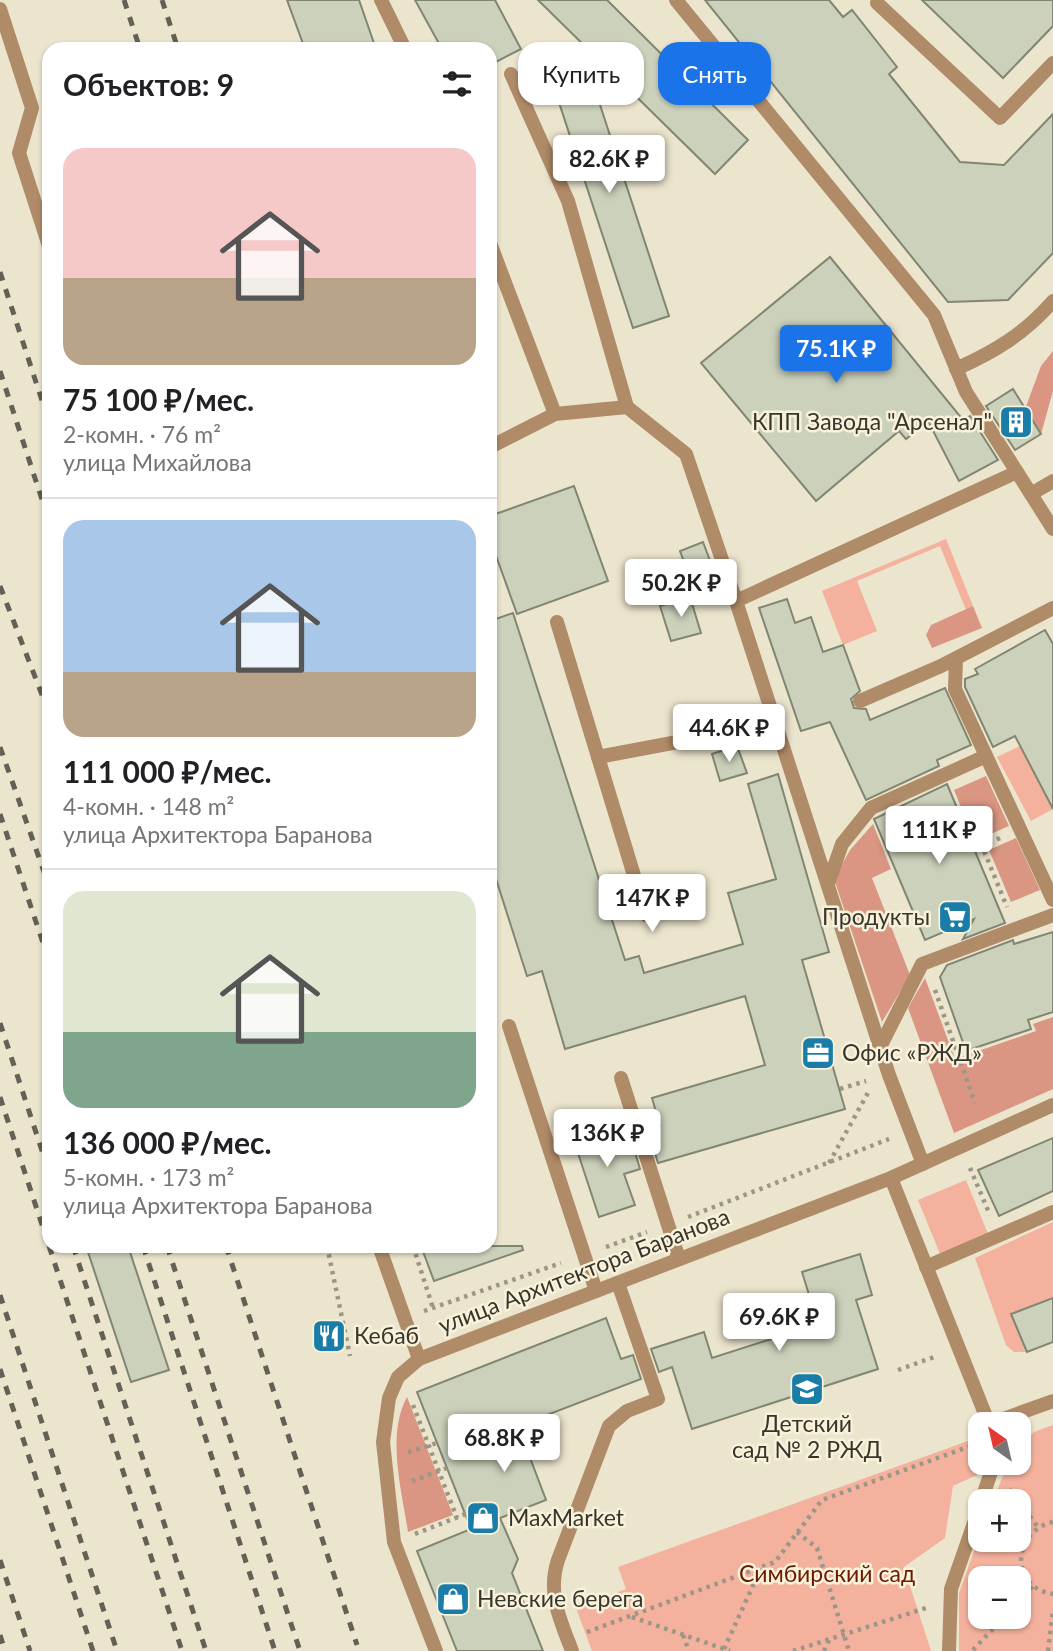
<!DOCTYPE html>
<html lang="ru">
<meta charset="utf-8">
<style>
body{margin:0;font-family:Lato,sans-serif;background:#f2f2f2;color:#202124;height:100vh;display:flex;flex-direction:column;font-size:26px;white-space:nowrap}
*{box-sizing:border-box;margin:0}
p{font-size:23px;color:#757577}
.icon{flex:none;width:38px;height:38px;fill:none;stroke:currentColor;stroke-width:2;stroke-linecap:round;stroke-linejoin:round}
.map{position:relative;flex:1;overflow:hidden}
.details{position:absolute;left:42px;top:42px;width:455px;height:1211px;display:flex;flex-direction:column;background:#fff;border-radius:21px;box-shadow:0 2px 5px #0004}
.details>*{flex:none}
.guide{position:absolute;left:518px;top:42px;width:429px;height:63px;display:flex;gap:14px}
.needle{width:46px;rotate:326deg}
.fabs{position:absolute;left:968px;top:1412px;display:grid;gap:14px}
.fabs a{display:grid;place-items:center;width:63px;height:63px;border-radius:14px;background:#fff;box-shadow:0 2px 5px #0004;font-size:35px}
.price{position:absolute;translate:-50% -60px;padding:0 16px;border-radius:7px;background:#fff;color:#222;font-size:23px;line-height:46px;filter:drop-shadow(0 2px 4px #0008)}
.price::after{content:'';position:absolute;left:50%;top:42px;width:21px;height:16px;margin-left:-10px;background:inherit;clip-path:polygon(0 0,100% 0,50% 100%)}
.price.on{background:#1a73e8;color:#fff}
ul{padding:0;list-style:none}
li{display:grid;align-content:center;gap:14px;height:371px;padding:0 21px}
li+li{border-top:2px solid #e0e0e0}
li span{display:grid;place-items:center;height:217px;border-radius:21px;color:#555}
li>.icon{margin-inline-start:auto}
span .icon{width:126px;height:126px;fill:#fffc;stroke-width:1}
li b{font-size:30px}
h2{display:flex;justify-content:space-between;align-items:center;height:84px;padding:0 21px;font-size:30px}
.pill{padding:0 24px;border-radius:21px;background:#fff;box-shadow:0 2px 5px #0004;font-size:24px;line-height:63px}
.pill.on{background:#1a73e8;color:#fff}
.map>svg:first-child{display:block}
.green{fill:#f4b19d;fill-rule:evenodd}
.forest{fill:#da9682}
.building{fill:#cbd1bb;stroke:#808672;stroke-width:2}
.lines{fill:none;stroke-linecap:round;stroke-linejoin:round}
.path{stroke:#9b9686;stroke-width:4.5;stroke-dasharray:3.5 5;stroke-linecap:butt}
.service{stroke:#b08b68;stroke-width:14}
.minor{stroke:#b08b68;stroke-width:14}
.rail{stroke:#646055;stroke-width:5;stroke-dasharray:9 9;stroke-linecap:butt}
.labels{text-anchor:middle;stroke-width:5;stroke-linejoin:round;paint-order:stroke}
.poi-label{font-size:23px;fill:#38352d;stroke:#f9f2db;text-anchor:start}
.street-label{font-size:23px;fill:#38352d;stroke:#f9f2db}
.park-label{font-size:23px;fill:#6b1b01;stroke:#f9f2db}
</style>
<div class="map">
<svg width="1053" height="1651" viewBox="0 0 1053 1651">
<rect width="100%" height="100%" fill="#ece5ce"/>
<!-- green -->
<g class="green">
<path d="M946 539 973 606 966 610 940 546 857 581 877 631 843 645 822 591Z"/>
<path d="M1020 746 1053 809 1031 821 997 757Z"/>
<path d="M966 1180 988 1234 940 1254 918 1200Z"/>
<path d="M1053 1222V1298L1012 1315 1027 1352H1014L1006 1345 975 1258Z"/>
<path d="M1053 1425V1651H959V1593L980 1534V1540H1018V1502L993 1501 1008 1463H1018L1019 1448 1034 1432ZM1018 1578V1617H980V1578Z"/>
<path d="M979 1437 977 1475 953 1486 945 1538 904 1567 931 1651H592L576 1608 626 1589 618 1567Z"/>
</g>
<!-- forest -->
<g class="forest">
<path d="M1053 351V391L1041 434 1025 409 1041 366Z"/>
<path d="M973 606 982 628 932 648 926 635 931 625Z"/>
<path d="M986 776 1009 826 975 841 954 790Z"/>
<path d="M873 824 891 869 872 878 910 975 882 1022 834 879 850 850Z"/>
<path d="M1016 838 1040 890 1011 902 989 850Z"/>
<path d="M925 978 955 1059 1036 1031 1033 1024 1053 1017V1089L954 1133 908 1008Z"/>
<path d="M407 1397 453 1515 408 1532C402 1492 386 1435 407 1397Z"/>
</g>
<!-- building -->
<g class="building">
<path d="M287 0H359L376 49H305Z"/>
<path d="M415 0H495L521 49 490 65V49H442Z"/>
<path d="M538 0H607L748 140 715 174Z"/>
<path d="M705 0H829L843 17 852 10 897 67 889 74 960 162 1004 165 1053 114V253L1008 300 948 302Z"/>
<path d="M922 0H1053V26L1003 78Z"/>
<path d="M586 62 669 316 633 328 550 75Z"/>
<path d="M830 257 963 420 970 416 998 460 959 481 928 421 906 439 899 431 816 501 701 363Z"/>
<path d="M1013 389 1041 434 1015 450 986 406Z"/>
<path d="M574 486 608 581 517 614 490 539V516Z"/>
<path d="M703 542 715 574 692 583 680 551Z"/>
<path d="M690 597 701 633 671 641 660 606Z"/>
<path d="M787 599 795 623 811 617 823 652 843 645 860 691 851 699 854 708 866 709 870 720 945 688 971 745 937 760 939 766 866 800 830 722 801 731 759 608Z"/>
<path d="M513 613 625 960 639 956 644 973 743 944 728 893 776 879 748 784 778 774 829 952 802 960 845 1109 658 1163 648 1130 660 1126 652 1098 765 1065 745 996 565 1049 542 971 527 976 490 860V621Z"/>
<path d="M1045 630 1053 644V809L1015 736 993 747 965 687V679L978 674 975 669Z"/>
<path d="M737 746 747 773 720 781 712 754Z"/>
<path d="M947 784 1005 923 963 939 974 919 925 940 874 819Z"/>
<path d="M1053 932V1012L1028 1020 1031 1029 966 1051 940 977 947 965 1013 940 1014 944Z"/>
<path d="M608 1127 613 1142 630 1136 640 1169 624 1174 635 1205 599 1217 573 1138Z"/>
<path d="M1053 1138V1191L999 1216 978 1170Z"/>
<path d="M86 1246H128L169 1370 131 1382Z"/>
<path d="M421 1246H522L523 1250 434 1281Z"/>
<path d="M860 1254 872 1295 856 1300 878 1369 692 1429 672 1367 659 1372 651 1349 704 1332 712 1358 818 1324 802 1272Z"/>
<path d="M1053 1298V1342L1027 1352 1011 1314Z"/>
<path d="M606 1318 621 1359 633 1355 641 1379 518 1426 546 1500 500 1518 518 1559 512 1573 543 1651H457L417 1551 471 1529 417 1392Z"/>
</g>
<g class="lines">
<!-- path -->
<g class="path">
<path d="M1000 838 982 846 1007 907"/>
<path d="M935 990 975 1103"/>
<path d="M840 1089 866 1081"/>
<path d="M829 1163 869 1091"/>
<path d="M970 1168 990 1215"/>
<path d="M688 1217 889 1139"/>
<path d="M327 1246 350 1356"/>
<path d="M413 1246 433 1308"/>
<path d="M606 1247 647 1232"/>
<path d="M424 1311 561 1263"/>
<path d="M898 1370 937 1356"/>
<path d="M413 1405 457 1518"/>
<path d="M408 1452 437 1443"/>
<path d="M412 1481 447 1468"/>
<path d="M1009 1489 1038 1527"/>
<path d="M1053 1522C1011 1532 1010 1588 1053 1594"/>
<path d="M797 1532 817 1548 849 1651"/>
<path d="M415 1534 473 1511"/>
<path d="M1018 1601 1034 1585"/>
<path d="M632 1617 730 1651"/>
<path d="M587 1632 775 1562 822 1500 976 1444"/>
<path d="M683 1635 689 1651"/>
<path d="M724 1649 761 1568"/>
<path d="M973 1650 1004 1617"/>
<path d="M793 1651 929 1607"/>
<path d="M824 1651 829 1640"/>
<path d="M1048 1651 1053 1610"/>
</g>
<!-- service -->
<g class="service">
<path d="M381 0 405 49"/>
<path d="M676 0 934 315 966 392 1017 472 736 601 889 1075 923 1164"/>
<path d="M877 3 1000 118 1053 63"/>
<path d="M0 9 32 108 19 153 49 246"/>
<path d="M511 74 568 201 627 407"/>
<path d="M490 243 555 414"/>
<path d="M956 369C996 351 1024 334 1053 301"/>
<path d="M490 447 555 414 627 407 686 454 736 601"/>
<path d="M1031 494 1053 481"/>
<path d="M557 622 646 915"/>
<path d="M956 659 955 689 1053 900"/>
<path d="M860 701 941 666 1053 608"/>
<path d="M598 757 736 731 777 720"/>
<path d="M828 884 842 844 871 808 986 756"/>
<path d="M509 1026 596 1291"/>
<path d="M880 1047 922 964 1053 915"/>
<path d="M621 1078 679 1259"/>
<path d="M891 1178 989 1424"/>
<path d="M379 1246 419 1359"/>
<path d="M926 1267 1053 1212"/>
<path d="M989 1424 1053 1401"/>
<path d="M981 1502 994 1463"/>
<path d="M572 1651C560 1619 547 1594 558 1560L609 1426 627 1411 658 1399 618 1283"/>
<path d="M949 1651 951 1589 980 1506"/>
</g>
<!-- minor -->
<g class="minor">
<path d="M1017 472 1053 529"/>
<path d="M436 1651 394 1542 383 1442 389 1398 398 1377 419 1359 891 1178 1053 1105"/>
</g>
<!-- rail -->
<g class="rail">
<path d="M124 0 140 49"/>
<path d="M162 0 178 49"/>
<path d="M0 272 49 422"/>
<path d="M0 371 49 521"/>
<path d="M0 586 49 713"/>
<path d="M0 747 49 886"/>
<path d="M0 814 49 961"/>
<path d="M0 1023 49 1172"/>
<path d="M0 1097 49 1246"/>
<path d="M49 1246 182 1651"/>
<path d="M73 1246 206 1651"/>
<path d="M143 1246 275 1651"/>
<path d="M167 1246 300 1651"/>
<path d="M226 1246 357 1645"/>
<path d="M0 1295 117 1651"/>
<path d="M0 1369 93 1651"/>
<path d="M0 1560 30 1651"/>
<path d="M0 1635 5 1651"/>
</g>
</g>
<!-- icons -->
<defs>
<g id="building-square" transform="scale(1.75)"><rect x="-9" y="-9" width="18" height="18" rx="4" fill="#1a7da8" stroke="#f9f2db"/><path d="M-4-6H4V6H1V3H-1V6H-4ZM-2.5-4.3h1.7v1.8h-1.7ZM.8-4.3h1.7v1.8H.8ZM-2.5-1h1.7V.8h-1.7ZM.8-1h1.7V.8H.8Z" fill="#fff"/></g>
<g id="supermarket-square" transform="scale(1.75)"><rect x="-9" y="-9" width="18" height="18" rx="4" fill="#1a7da8" stroke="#f9f2db"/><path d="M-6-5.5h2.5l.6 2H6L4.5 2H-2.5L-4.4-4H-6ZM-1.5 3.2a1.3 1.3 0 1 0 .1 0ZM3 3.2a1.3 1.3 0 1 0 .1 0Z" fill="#fff"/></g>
<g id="office-square" transform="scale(1.75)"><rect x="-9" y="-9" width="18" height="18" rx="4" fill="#1a7da8" stroke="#f9f2db"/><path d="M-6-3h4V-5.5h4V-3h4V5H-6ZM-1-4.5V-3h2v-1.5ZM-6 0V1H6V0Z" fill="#fff"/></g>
<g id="restaurant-square" transform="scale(1.75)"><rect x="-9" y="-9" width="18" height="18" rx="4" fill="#1a7da8" stroke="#f9f2db"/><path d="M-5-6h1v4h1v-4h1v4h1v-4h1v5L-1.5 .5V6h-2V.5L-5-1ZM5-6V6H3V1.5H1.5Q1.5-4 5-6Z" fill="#fff"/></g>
<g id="school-square" transform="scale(1.75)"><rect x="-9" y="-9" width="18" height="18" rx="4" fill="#1a7da8" stroke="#f9f2db"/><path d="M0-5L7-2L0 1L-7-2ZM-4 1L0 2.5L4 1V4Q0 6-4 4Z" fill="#fff"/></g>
<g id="shop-square" transform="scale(1.75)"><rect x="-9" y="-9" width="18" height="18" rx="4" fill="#1a7da8" stroke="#f9f2db"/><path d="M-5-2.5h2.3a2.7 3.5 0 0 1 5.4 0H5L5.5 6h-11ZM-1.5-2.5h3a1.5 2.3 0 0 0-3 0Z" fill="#fff"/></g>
</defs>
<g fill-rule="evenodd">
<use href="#building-square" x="1016" y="422"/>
<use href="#supermarket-square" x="955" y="917"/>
<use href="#office-square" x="818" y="1053"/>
<use href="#restaurant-square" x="329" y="1336"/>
<use href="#school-square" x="807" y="1389"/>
<use href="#shop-square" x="483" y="1518"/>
<use href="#shop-square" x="453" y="1599"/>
</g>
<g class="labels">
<!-- poi labels -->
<g class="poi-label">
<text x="992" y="430" text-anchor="end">КПП Завода "Арсенал"</text>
<text x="930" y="925" text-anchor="end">Продукты</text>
<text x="842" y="1061">Офис «РЖД»</text>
<text x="354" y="1344">Кебаб</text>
<text x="807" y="1432" text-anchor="middle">Детский<tspan x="807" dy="26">сад № 2 РЖД</tspan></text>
<text x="508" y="1526">MaxMarket</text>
<text x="477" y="1607">Невские берега</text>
</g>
<!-- street labels -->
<g class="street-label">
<text transform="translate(584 1271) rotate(-21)" y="8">улица Архитектора Баранова</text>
</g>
<!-- park labels -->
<g class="park-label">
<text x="827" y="1582">Симбирский сад</text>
</g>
</g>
</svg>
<div class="fabs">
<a><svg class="needle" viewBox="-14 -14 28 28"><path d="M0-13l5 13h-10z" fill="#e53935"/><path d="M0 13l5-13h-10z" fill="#757577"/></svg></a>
<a>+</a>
<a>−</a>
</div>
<b class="price" style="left:609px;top:195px">82.6K ₽</b>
<b class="price on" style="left:836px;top:385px">75.1K ₽</b>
<b class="price" style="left:681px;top:619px">50.2K ₽</b>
<b class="price" style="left:729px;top:764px">44.6K ₽</b>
<b class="price" style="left:939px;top:866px">111K ₽</b>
<b class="price" style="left:652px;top:934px">147K ₽</b>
<b class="price" style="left:607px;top:1169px">136K ₽</b>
<b class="price" style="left:779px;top:1353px">69.6K ₽</b>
<b class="price" style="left:504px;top:1474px">68.8K ₽</b>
<div class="guide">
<a class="pill">Купить</a>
<a class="pill on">Снять</a>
</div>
<section class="details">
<h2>Объектов: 9<svg class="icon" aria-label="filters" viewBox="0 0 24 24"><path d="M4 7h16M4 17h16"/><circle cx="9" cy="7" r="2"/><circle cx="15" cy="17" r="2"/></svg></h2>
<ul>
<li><span style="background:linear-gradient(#f6c9c9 60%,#b9a48a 0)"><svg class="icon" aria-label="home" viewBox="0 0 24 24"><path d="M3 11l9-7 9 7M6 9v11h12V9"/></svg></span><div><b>75 100 ₽/мес.</b><p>2-комн. · 76 m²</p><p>улица Михайлова</p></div></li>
<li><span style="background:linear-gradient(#a9c7e8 70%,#b9a48a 0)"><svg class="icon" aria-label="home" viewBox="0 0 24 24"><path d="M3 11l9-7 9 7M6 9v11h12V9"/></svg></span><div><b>111 000 ₽/мес.</b><p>4-комн. · 148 m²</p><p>улица Архитектора Баранова</p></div></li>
<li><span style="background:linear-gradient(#dfe7d0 65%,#7fa58c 0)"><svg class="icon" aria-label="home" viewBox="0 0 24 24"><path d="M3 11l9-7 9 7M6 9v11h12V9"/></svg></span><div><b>136 000 ₽/мес.</b><p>5-комн. · 173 m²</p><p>улица Архитектора Баранова</p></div></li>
</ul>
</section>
</div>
